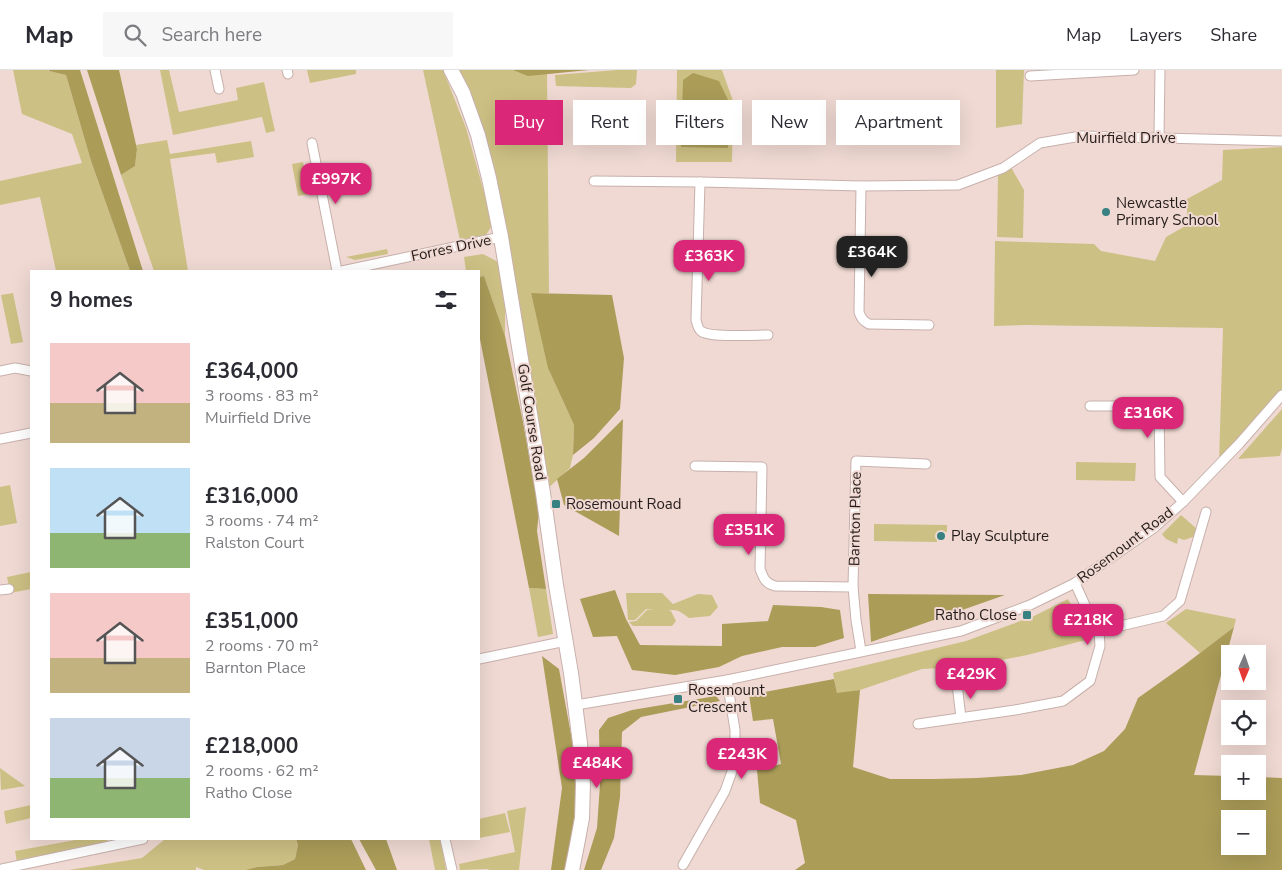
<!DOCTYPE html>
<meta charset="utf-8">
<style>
body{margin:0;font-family:"Nunito Sans",sans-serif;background:#f7f7f7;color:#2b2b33;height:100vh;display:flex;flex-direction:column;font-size:19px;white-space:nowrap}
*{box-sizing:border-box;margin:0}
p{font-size:16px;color:#7c7c81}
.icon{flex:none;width:28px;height:28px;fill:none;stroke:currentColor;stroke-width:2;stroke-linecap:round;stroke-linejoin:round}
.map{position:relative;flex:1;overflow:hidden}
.panel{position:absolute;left:30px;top:200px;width:450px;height:570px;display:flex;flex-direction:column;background:#fff;border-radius:0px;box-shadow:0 5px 20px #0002}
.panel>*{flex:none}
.top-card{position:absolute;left:495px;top:30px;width:475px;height:45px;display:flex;gap:10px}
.needle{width:32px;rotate:182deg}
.fabs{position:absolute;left:1221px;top:575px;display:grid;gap:10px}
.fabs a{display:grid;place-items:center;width:45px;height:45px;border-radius:0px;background:#fff;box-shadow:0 5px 20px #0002;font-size:25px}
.price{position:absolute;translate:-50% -42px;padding:0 11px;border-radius:10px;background:#db2777;color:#fff;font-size:16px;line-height:32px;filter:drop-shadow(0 1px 2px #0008)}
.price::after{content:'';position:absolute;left:50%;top:30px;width:15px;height:11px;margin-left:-8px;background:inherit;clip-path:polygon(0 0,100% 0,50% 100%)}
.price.active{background:#222;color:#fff}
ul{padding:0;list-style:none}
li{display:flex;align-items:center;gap:15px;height:125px;padding:0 20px}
li span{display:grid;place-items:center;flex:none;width:140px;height:100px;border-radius:0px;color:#555}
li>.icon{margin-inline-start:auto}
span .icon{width:60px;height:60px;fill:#fffc;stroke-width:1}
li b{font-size:21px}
h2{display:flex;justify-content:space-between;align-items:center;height:60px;padding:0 20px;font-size:21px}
.pill{padding:0 18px;border-radius:0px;background:#fff;box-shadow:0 5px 20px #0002;font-size:18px;line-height:45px}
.pill.active{background:#db2777;color:#fff}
header{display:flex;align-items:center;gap:30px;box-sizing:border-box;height:70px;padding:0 25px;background:#fff;border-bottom:1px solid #e1e1e2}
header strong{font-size:24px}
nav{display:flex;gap:28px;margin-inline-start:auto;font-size:18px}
.search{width:350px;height:45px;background:#f7f7f7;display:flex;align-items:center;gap:12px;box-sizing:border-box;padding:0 18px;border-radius:0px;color:#7c7c81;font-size:19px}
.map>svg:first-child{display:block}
.green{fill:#cdc084}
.forest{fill:#ab9c58;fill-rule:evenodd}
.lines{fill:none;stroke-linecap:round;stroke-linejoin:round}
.street-casing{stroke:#c7b0ab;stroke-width:11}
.secondary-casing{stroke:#c7b0ab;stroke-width:16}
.street{stroke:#fff;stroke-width:9}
.secondary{stroke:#fff;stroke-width:14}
.poi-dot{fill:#388182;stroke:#f0d9d3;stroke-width:2}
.labels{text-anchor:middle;stroke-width:4;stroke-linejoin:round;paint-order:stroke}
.street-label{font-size:15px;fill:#241c1a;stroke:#f0d9d3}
.poi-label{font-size:15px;fill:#241c1a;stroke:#f0d9d3;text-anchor:start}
</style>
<header>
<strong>Map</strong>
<div class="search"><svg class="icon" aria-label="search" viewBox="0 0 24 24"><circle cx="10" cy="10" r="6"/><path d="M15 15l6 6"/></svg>Search here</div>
<nav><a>Map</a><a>Layers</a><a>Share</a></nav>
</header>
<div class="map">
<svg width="1282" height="800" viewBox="0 0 1282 800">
<rect width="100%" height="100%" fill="#f0d9d3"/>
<!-- green -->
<g class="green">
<path d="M13 0H48L49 1 66 5 91 91 130 201H56L40 127 0 135V111L82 93 72 64 22 44Z"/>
<path d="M160 0H169L179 42 238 30 236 18 264 12 275 61 266 63 262 47 173 65Z"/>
<path d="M307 0H356V4L310 13Z"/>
<path d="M423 0H443L466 58 493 154 486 165 460 170Z"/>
<path d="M451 0H547L549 223H531L550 302 574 355 573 385 570 398 543 423 488 105Z"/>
<path d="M617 0H637L636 14 631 18 556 16 555 5Z"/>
<path d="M677 0H722L733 31 732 92H676Z"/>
<path d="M996 0H1024L1022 54 996 58Z"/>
<path d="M167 70 170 84 251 71 254 87 217 93 215 83 170 89 188 201H154L121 105 135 96 137 79 136 75Z"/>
<path d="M1282 77V325L1219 394 1223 258 1027 255 994 256 995 171 1094 174 1101 181 1155 191 1166 167 1187 155V129L1222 110 1223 80Z"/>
<path d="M303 92 309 124 298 126 292 94Z"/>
<path d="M1008 98 1012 99 1024 120 1023 168 997 167 998 103Z"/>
<path d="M387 179 388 184 355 190 346 187Z"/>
<path d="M483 184 498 192 505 221V266L484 206 479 207V201H466L464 187Z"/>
<path d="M13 223 23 272 11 274 1 225Z"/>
<path d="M1282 339V378L1280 386 1238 389Z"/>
<path d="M1076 392 1136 393 1135 411 1076 410Z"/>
<path d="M10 415 17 453 0 456V417Z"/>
<path d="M1181 445 1198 460 1193 467 1184 470 1178 468 1177 474 1166 469 1162 464Z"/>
<path d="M874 454 947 455V462H938L937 472 874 471Z"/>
<path d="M31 502V519L10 523 7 507Z"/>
<path d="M529 518 546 519 553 564 538 567Z"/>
<path d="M626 523H662L673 534 698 524 712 525 718 537 710 546 689 548C682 543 677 538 668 541H671L676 551 672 556H633L629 552 636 551 647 540H654L646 539 635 550H628Z"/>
<path d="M1068 529 1090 569 1027 585 965 597 922 599 860 620 837 624 833 603 966 571 1034 546Z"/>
<path d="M1186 539 1236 549 1234 557 1200 583 1166 553Z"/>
<path d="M0 698 25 716 1 720Z"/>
<path d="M31 735V748L6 754 4 741Z"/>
<path d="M526 737 519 800H489L488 799 460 800 459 794 515 782 507 741Z"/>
<path d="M505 743 510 762 479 768V749Z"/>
<path d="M81 769H107L108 774 17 792 15 781Z"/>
<path d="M165 769H214L215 770 222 769H296L298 775 295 789 283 795 257 797 245 800H204L196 797V800H69L142 788Z"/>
<path d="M429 769H440L446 800H435Z"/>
</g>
<!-- forest -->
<g class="forest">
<path d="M49 0H80L143 201H130L91 91 66 5 49 1Z"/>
<path d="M87 0H119L137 79 135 96 121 105Z"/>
<path d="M513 0H589L528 6Z"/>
<path d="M693 3 719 11 729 32 728 78 681 77 683 10Z"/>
<path d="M484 206 505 266 523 352 539 441 537 461 546 519 529 518 479 264V207Z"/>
<path d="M531 223 612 225 624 288 620 339 594 368 573 385 574 355 548 298Z"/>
<path d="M623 349 619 466 564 435 557 409 584 388Z"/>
<path d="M615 520 626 549 640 575 722 576V554L768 551 773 535 821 537 840 540 844 568 815 577H782L742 586 719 597 675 605 632 600 617 566 593 567 580 529Z"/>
<path d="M868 524 1005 525 871 572Z"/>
<path d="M1234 557 1194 705 1230 706V721H1258V707L1282 708V800H795L805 793 796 750 760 733 757 700 781 694 773 649 753 651 749 625 834 609 837 623 860 620 853 697 890 709H933L977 708 1021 705 1073 695 1104 681 1125 659 1138 628 1183 596ZM1230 749H1258V776H1230Z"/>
<path d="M542 586 559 599 579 708 574 760 565 800H551L562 718Z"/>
<path d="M716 626 720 631 641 647 622 662 620 727 614 768 601 800H584L597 758 600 714 599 660 608 648 632 640Z"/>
<path d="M296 769H351L366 800H245L257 797 283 795 295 789 298 775Z"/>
<path d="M359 769H386L397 800H376Z"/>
</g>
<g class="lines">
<!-- street casing -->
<g class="street-casing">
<g id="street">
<path d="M215 0 219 19"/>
<path d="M287 0 288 4"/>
<path d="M1030 6 1134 0"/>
<path d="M1159 67 1160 0"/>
<path d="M312 73 337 201"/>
<path d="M594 111 700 112 861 116 958 115 1003 98 1040 73 1081 66 1282 71"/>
<path d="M700 112 696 250C697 254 698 259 701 261 709 268 756 265 768 265"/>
<path d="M861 116 859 242C861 248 863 251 869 254L929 255"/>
<path d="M342 201 501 167"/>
<path d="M0 301 15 298 31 301"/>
<path d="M1090 336H1159L1160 407 1183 432"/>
<path d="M0 369 31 363"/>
<path d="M695 396 762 397 760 499C764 509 765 513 775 516L853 517"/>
<path d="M1075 513 1090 546 1099 561"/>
<path d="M0 520 9 519"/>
<path d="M861 581 856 550 853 517 856 391 926 394"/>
<path d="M479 589 566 571"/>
<path d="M957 614 961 648"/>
<path d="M576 635 727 610 961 561 1030 535 1075 513 1155 457 1183 432 1239 374 1282 325"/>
<path d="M918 654 1015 640 1063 631 1090 611 1100 576 1099 561 1163 546 1180 531 1206 442"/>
<path d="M445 769 452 800"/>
<path d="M683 795 725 721 735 693V660L727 610"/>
<path d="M2 799 143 769"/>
</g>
</g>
<!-- secondary casing -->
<g class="secondary-casing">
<path id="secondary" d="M451 0 463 23 478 65 489 108 501 167 543 423 556 515 571 603 580 673 583 714 582 748 577 775 572 800"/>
</g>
<!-- street -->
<use href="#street" class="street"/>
<!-- secondary -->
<use href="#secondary" class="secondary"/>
</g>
<!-- markers -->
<g class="poi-dot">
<circle cx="1106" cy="142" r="5"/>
<rect x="551" y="429" width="10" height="10" rx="2.5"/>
<circle cx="941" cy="466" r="5"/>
<rect x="1022" y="540" width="10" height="10" rx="2.5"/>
<rect x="673" y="624" width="10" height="10" rx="2.5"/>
</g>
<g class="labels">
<!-- street labels -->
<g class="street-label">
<text x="1126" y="73">Muirfield Drive</text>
<text transform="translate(451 178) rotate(-12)" y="5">Forres Drive</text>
<text transform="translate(532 352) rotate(81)" y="5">Golf Course Road</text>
<text transform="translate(855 449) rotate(-89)" y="5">Barnton Place</text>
<text transform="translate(1125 475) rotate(-37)" y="5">Rosemount Road</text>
</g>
<!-- poi labels -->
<g class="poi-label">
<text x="1116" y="138">Newcastle<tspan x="1116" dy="17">Primary School</tspan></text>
<text x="566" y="439">Rosemount Road</text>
<text x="951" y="471">Play Sculpture</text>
<text x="1017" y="550" text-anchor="end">Ratho Close</text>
<text x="688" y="625">Rosemount<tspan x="688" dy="17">Crescent</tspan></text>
</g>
</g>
</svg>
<div class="fabs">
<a><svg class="needle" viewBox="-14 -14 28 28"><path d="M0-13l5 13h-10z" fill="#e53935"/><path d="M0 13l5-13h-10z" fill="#7c7c81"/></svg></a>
<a><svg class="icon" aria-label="locate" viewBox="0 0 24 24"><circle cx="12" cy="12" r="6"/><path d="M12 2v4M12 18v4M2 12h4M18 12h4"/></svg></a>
<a>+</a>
<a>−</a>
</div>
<b class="price" style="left:336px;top:135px">£997K</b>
<b class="price active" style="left:872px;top:208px">£364K</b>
<b class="price" style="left:709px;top:212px">£363K</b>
<b class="price" style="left:1148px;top:369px">£316K</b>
<b class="price" style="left:749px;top:486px">£351K</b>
<b class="price" style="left:1088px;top:576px">£218K</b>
<b class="price" style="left:971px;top:630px">£429K</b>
<b class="price" style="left:742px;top:710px">£243K</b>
<b class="price" style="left:597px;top:719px">£484K</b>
<div class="top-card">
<a class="pill active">Buy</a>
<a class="pill">Rent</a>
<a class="pill">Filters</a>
<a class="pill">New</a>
<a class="pill">Apartment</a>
</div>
<section class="panel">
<h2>9 homes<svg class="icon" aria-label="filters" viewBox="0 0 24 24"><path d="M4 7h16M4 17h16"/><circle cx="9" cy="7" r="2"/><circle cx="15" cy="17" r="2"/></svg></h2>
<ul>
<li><span style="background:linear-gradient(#f6c9c9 60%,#c2b280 0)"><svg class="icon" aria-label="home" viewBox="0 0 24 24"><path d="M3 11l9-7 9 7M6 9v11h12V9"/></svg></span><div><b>£364,000</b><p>3 rooms · 83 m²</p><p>Muirfield Drive</p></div></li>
<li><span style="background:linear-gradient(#bfe0f5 65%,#8fb573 0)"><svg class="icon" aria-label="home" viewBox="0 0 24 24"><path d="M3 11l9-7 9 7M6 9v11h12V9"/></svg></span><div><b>£316,000</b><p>3 rooms · 74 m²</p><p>Ralston Court</p></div></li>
<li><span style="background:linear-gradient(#f6c9c9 65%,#c2b280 0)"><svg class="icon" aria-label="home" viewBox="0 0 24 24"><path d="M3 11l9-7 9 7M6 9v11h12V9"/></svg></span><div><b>£351,000</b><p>2 rooms · 70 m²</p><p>Barnton Place</p></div></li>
<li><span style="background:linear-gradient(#c9d6e8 60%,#8fb573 0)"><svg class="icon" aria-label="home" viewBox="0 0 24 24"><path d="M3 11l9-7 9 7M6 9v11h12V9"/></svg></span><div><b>£218,000</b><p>2 rooms · 62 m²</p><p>Ratho Close</p></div></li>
</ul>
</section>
</div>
